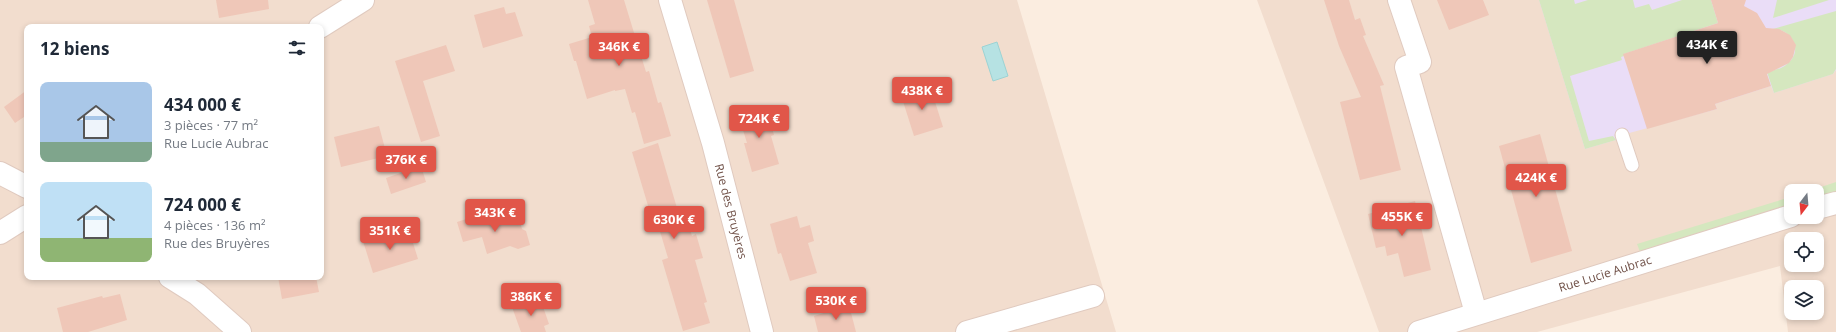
<!DOCTYPE html>
<html lang="fr">
<meta charset="utf-8">
<style>
body{margin:0;font-family:"Open Sans",sans-serif;background:#f6f6f7;color:#1f2937;height:100vh;display:flex;flex-direction:column;font-size:15px;white-space:nowrap}
*{box-sizing:border-box;margin:0}
p{font-size:13px;color:#747a83}
.icon{flex:none;width:22px;height:22px;fill:none;stroke:currentColor;stroke-width:2;stroke-linecap:round;stroke-linejoin:round}
.map{position:relative;flex:1;overflow:hidden}
.drawer{position:absolute;left:24px;top:24px;width:300px;height:256px;display:flex;flex-direction:column;background:#fff;border-radius:8px;box-shadow:0 2px 6px #0003}
.drawer>*{flex:none}
.needle{width:26px;rotate:196deg}
.tools{position:absolute;left:1784px;top:184px;display:grid;gap:8px}
.tools a{display:grid;place-items:center;width:40px;height:40px;border-radius:8px;background:#fff;box-shadow:0 2px 6px #0003;font-size:20px}
.price{position:absolute;translate:-50% -34px;padding:0 9px;border-radius:4px;background:#e15649;color:#fff;font-size:13px;line-height:26px;filter:drop-shadow(0 1px 2px #0008)}
.price::after{content:'';position:absolute;left:50%;top:24px;width:12px;height:9px;margin-left:-6px;background:inherit;clip-path:polygon(0 0,100% 0,50% 100%)}
.price.active{background:#222;color:#fff}
ul{padding:0;list-style:none}
li{display:flex;align-items:center;gap:12px;height:100px;padding:0 16px}
li span{display:grid;place-items:center;flex:none;width:112px;height:80px;border-radius:8px;color:#555}
li>.icon{margin-inline-start:auto}
span .icon{width:48px;height:48px;fill:#fffc;stroke-width:1}
li b{font-size:17px}
h2{display:flex;justify-content:space-between;align-items:center;height:48px;padding:0 16px;font-size:17px}
.map>svg:first-child{display:block}
.residential{fill:#f2ddce;fill-rule:evenodd}
.education{fill:#eaddf7}
.green{fill:#d5e7bf}
.water{fill:#b6e2e3;stroke:#9cd3d4}
.building{fill:#efc7b8}
.lines{fill:none;stroke-linecap:round;stroke-linejoin:round}
.service-casing{stroke:#e0cabf;stroke-width:15}
.minor-casing{stroke:#e0cabf;stroke-width:24}
.tertiary-casing{stroke:#e0cabf;stroke-width:24}
.service{stroke:#fff;stroke-width:13}
.minor{stroke:#fff;stroke-width:22}
.tertiary{stroke:#fff;stroke-width:22}
.labels{text-anchor:middle;stroke-width:4;stroke-linejoin:round;paint-order:stroke}
.street-label{font-size:12px;fill:#705148;stroke:#fef1e5}
</style>
<div class="map">
<svg width="1836" height="332" viewBox="0 0 1836 332">
<rect width="100%" height="100%" fill="#fbede0"/>
<!-- residential -->
<g class="residential">
<path d="M0 0H1017L1116 332H0ZM27 27H321V277H27Z"/>
<path d="M1257 0H1836V332H1788L1780 266 1537 332H1379ZM1791 191H1817V217H1791ZM1791 239H1817V265H1791ZM1791 287H1817V313H1791Z"/>
</g>
<!-- education -->
<path class="education" d="M1539 0H1836V70L1833 74 1774 93 1771 86 1715 104 1717 109 1622 135 1616 138V140L1585 149Z"/>
<!-- green -->
<g class="green">
<path d="M1539 0H1574L1575 4 1588 0H1633L1635 8 1649 4 1652 10 1682 0H1711L1718 23 1624 54V56L1621 57 1622 60 1570 76 1589 141 1613 136 1616 140 1585 149Z"/>
<path d="M1777 0H1829L1773 18Z"/>
<path d="M1836 11V69L1833 74 1774 93 1767 72C1774 70 1782 69 1787 64 1804 51 1792 29 1773 29Z"/>
<path d="M1836 182V196L1817 201V191H1809Z"/>
<path d="M1787 198 1790 209 1640 252 1637 244Z"/>
</g>
<!-- water -->
<path class="water" d="M997 42 1008 76 993 81 982 47Z"/>
<!-- building -->
<g class="building">
<path d="M216 0H268L269 9 219 18Z"/>
<path d="M588 0H624L646 72 649 71 658 103 661 102 671 136 644 144 635 112 632 113 625 89 615 91V90L587 99 576 61H574L569 44 592 37 589 26 595 24Z"/>
<path d="M707 0H734L754 71 730 78Z"/>
<path d="M1324 0H1349L1355 20 1360 18 1366 35 1363 36 1384 85 1380 86 1401 170 1360 180 1340 102 1361 97 1339 46Z"/>
<path d="M1437 0H1483L1489 15 1449 30Z"/>
<path d="M1711 0H1746L1744 6 1757 13 1766 28 1779 29 1790 35 1796 45 1793 57 1789 63 1767 74 1771 86 1715 104 1717 109 1647 129 1623 54 1718 23Z"/>
<path d="M504 7 506 14 515 12 523 36 483 48 474 15Z"/>
<path d="M446 45 455 71 423 81 440 136 421 142 395 61Z"/>
<path d="M930 86 943 127 914 136 901 95Z"/>
<path d="M27 90V115L15 123 4 107Z"/>
<path d="M766 106 774 135 771 136 779 164 752 172 744 143H747L738 114Z"/>
<path d="M379 126 387 156 341 167 334 137Z"/>
<path d="M1540 134 1572 251 1531 263 1499 146Z"/>
<path d="M658 143 679 215 681 214 684 227 689 226 692 236 696 234 703 258 695 260 707 302 704 303 710 323 683 331 662 260 668 258 653 208 649 209 632 152Z"/>
<path d="M421 166 426 182 391 194 386 178Z"/>
<path d="M1415 201 1431 270 1404 277 1398 253 1387 256 1385 246 1376 248 1368 214Z"/>
<path d="M476 216 479 225 496 220 499 221 518 216 522 229 526 231 530 245 518 249 510 246 487 254 482 237 463 242 457 222Z"/>
<path d="M797 216 800 228 810 225 814 241 808 243 817 273 790 281 781 253 778 254 770 224Z"/>
<path d="M409 230 418 259 373 273 363 241 393 231 394 235Z"/>
<path d="M278 277H316L319 292 282 299Z"/>
<path d="M120 294 127 320 88 332H63L57 308 102 296 103 298Z"/>
<path d="M540 298 549 324 544 326 546 332H521L512 307Z"/>
<path d="M849 305 856 332H818L814 316Z"/>
</g>
<g class="lines">
<!-- service casing -->
<g class="service-casing">
<path id="service" d="M1622 135 1632 165"/>
</g>
<!-- minor casing -->
<g class="minor-casing">
<g id="minor">
<path id="s1" d="M670 0 713 143 762 332"/>
<path d="M1399 0 1420 62 1406 67 1476 313"/>
<path d="M0 173 27 187"/>
<path d="M1817 208 1836 203"/>
<path d="M170 277 197 294 240 332"/>
<path d="M967 332 1093 296"/>
<path id="s2" d="M1419 332 1791 216"/>
</g>
</g>
<!-- tertiary casing -->
<g class="tertiary-casing">
<g id="tertiary">
<path d="M320 27 363 0"/>
<path d="M0 233 27 216"/>
</g>
</g>
<!-- service -->
<use href="#service" class="service"/>
<!-- minor -->
<use href="#minor" class="minor"/>
<!-- tertiary -->
<use href="#tertiary" class="tertiary"/>
</g>
<g class="labels">
<!-- street labels -->
<g class="street-label">
<text dy="4" stroke="none"><textPath href="#s1" startOffset="220">Rue des Bruyères</textPath></text>
<text dy="4" stroke="none"><textPath href="#s2" startOffset="195">Rue Lucie Aubrac</textPath></text>
</g>
</g>
</svg>
<div class="tools">
<a><svg class="needle" viewBox="-14 -14 28 28"><path d="M0-13l5 13h-10z" fill="#e53935"/><path d="M0 13l5-13h-10z" fill="#747a83"/></svg></a>
<a><svg class="icon" aria-label="locate" viewBox="0 0 24 24"><circle cx="12" cy="12" r="6"/><path d="M12 2v4M12 18v4M2 12h4M18 12h4"/></svg></a>
<a><svg class="icon" aria-label="layers" viewBox="0 0 24 24"><path d="M12 4l9 5-9 5-9-5zM3 14l9 5 9-5"/></svg></a>
</div>
<b class="price active" style="left:1707px;top:65px">434K €</b>
<b class="price" style="left:619px;top:67px">346K €</b>
<b class="price" style="left:922px;top:111px">438K €</b>
<b class="price" style="left:759px;top:139px">724K €</b>
<b class="price" style="left:406px;top:180px">376K €</b>
<b class="price" style="left:1536px;top:198px">424K €</b>
<b class="price" style="left:495px;top:233px">343K €</b>
<b class="price" style="left:1402px;top:237px">455K €</b>
<b class="price" style="left:674px;top:240px">630K €</b>
<b class="price" style="left:390px;top:251px">351K €</b>
<b class="price" style="left:531px;top:317px">386K €</b>
<b class="price" style="left:836px;top:321px">530K €</b>
<section class="drawer">
<h2>12 biens<svg class="icon" aria-label="filters" viewBox="0 0 24 24"><path d="M4 7h16M4 17h16"/><circle cx="9" cy="7" r="2"/><circle cx="15" cy="17" r="2"/></svg></h2>
<ul>
<li><span style="background:linear-gradient(#a9c7e8 75%,#7fa58c 0)"><svg class="icon" aria-label="home" viewBox="0 0 24 24"><path d="M3 11l9-7 9 7M6 9v11h12V9"/></svg></span><div><b>434 000 €</b><p>3 pièces · 77 m²</p><p>Rue Lucie Aubrac</p></div></li>
<li><span style="background:linear-gradient(#bfe0f5 70%,#8fb573 0)"><svg class="icon" aria-label="home" viewBox="0 0 24 24"><path d="M3 11l9-7 9 7M6 9v11h12V9"/></svg></span><div><b>724 000 €</b><p>4 pièces · 136 m²</p><p>Rue des Bruyères</p></div></li>
</ul>
</section>
</div>
